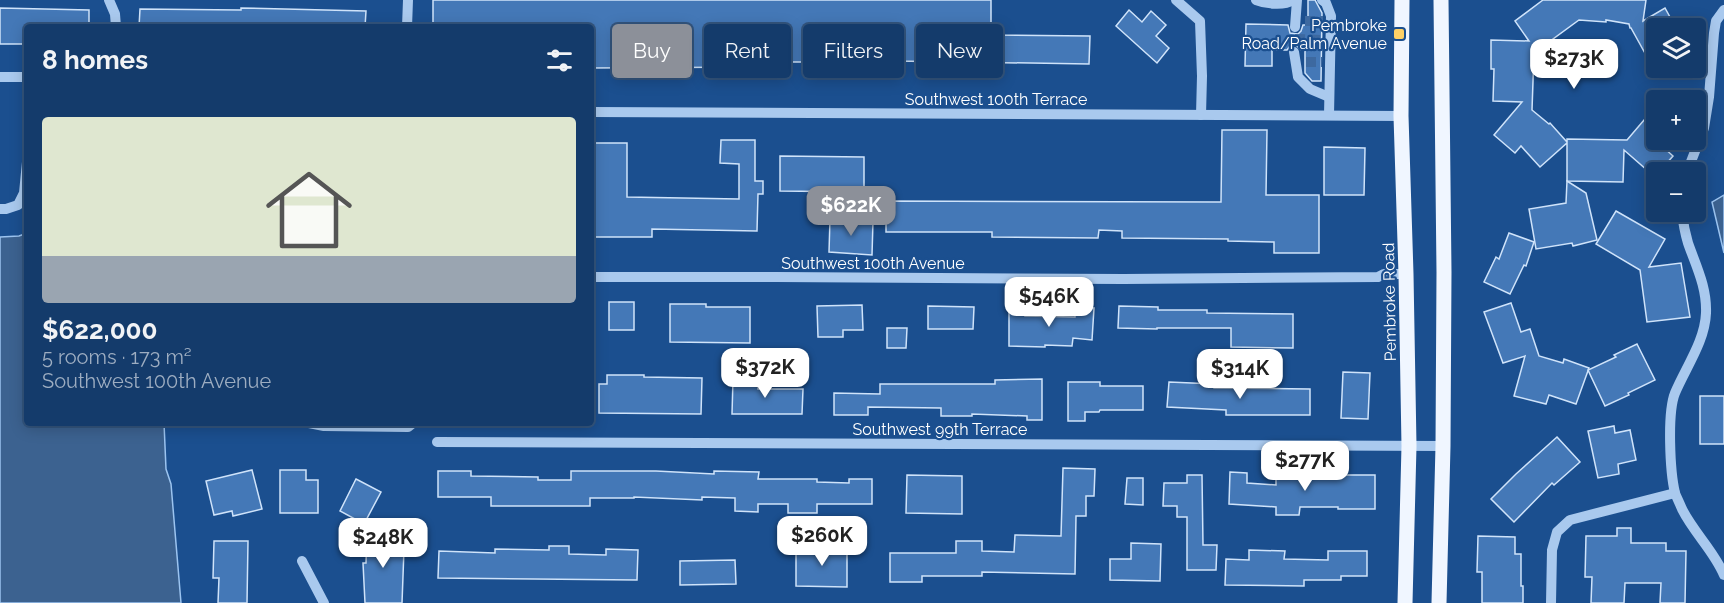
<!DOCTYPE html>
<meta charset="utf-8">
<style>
body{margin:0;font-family:Raleway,sans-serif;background:#214673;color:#f1f3f6;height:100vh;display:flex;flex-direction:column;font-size:22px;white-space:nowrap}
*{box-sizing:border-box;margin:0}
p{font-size:20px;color:#9dadc1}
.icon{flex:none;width:33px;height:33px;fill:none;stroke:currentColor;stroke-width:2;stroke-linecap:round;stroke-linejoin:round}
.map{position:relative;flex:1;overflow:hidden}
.sheet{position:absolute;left:24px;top:24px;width:570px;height:402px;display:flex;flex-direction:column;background:#143b6b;border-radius:6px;box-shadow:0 3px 15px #0003,0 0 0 2px #33557e}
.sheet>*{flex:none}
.banner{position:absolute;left:612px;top:24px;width:570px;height:54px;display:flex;gap:12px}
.fabs{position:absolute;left:1646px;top:18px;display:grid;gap:12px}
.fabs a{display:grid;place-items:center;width:60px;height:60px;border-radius:6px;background:#143b6b;box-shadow:0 3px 15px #0003,0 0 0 2px #33557e;font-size:30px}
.price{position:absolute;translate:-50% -51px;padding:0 14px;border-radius:12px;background:#fff;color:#222;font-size:20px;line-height:39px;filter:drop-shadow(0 2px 3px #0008)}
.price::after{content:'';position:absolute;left:50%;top:36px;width:18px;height:14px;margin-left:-9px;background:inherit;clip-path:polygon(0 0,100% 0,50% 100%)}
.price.active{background:#8c9099;color:#fff}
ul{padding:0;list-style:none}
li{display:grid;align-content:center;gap:12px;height:318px;padding:0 18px}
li+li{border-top:2px solid #33557e}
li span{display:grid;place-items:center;height:186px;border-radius:6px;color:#555}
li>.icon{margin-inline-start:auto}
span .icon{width:108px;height:108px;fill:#fffc;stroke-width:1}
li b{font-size:26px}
h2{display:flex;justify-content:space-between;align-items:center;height:72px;padding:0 18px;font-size:26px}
.chip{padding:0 21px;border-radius:6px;background:#143b6b;box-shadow:0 3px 15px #0003,0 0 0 2px #33557e;font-size:21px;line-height:54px}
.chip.active{background:#8c9099;color:#fff}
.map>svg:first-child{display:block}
.water{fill:#3c6290;stroke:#9cc4f0;stroke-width:1.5}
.building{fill:#4478b7;stroke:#cfe3fa;stroke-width:1.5}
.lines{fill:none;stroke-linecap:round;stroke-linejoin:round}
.minor-tunnel{stroke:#3d69a0;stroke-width:10;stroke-dasharray:10 5;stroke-linecap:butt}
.minor{stroke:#a9c9ee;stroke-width:10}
.major{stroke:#f0f6ff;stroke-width:15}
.poi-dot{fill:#ffd166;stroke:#1b4f8f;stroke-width:2}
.labels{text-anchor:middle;stroke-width:4.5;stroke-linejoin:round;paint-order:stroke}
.poi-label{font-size:16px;fill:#fff;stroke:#1b4f8f;text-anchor:end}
.street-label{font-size:16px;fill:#fff;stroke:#1b4f8f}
</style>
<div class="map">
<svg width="1724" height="603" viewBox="0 0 1724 603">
<rect width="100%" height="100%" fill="#1b4f8f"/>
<!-- water -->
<g class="water">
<path d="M1724 195V253L1712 202Z"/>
<path d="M27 233V423H164L166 469 171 484 181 603H0V237L19 236Z"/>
</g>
<!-- building -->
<g class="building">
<path d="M433 0H991V35L1090 36 1089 64 896 61 897 27 871 26 861 27V62H787V27L758 26V67L591 68V25L433 23Z"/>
<path d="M1308 0H1315L1322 13 1321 81H1312L1305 73V50H1301L1296 45 1290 46 1287 50H1272V66H1245L1246 24 1288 25 1290 33 1298 34 1301 31 1303 25H1308Z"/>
<path d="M1543 0H1646L1643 21 1665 8 1676 28H1656V73L1631 28H1630L1629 24 1606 20V22L1579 20 1534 53 1532 110 1549 124 1550 123 1567 142V139L1627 140 1656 106V140H1669L1663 147 1673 156 1659 172H1656L1655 177 1624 150 1623 182 1567 181V143L1540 167 1521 146 1515 153 1494 135 1522 102 1493 101 1494 69H1491V40L1529 41 1515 21Z"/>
<path d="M0 8 89 10V27H27V44H0Z"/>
<path d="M241 8 366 11 365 27H139L140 9 241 10Z"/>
<path d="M1129 10 1142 22 1151 11 1166 25 1156 36 1169 48 1157 63 1116 26Z"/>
<path d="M1222 130H1267L1266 195H1319V253H1274V242L1228 241V239L1122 238V231L1099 230 1098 238 992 237V232H886V201L1221 202Z"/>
<path d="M721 140H755V181H763V194H758L757 231 652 229V237H591V143H627V197L739 199V164L720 163Z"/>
<path d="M1324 147 1365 148 1364 195H1324Z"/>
<path d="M780 156 864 157V192L780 191Z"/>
<path d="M1567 181 1586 193 1597 240 1573 246 1572 243 1536 249 1529 209 1566 203Z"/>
<path d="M1616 211 1665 239 1649 267 1681 263 1690 317 1647 322 1640 270 1596 244Z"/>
<path d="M830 219 873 221 872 255 829 252Z"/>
<path d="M1509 233 1534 242 1526 266 1524 265 1510 294 1484 282 1496 257 1499 259Z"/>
<rect x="609" y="302" width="25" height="28"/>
<path d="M1511 303 1521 332 1530 329 1539 356 1563 363 1564 359 1589 368 1576 404 1549 395 1546 404 1514 396 1525 356 1503 363 1484 312Z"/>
<path d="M670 304H706V307H750V343L670 342Z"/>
<path d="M862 305 863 330H843V337H818L817 306Z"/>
<path d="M928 306 974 307 973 329H928Z"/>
<path d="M1009 306 1026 307 1025 316 1075 317V307L1094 308 1092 340 1073 338 1072 346 1045 345V347L1009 346Z"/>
<path d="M1119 306 1158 307V310H1207V313L1293 314V348L1231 347V328H1157V329L1118 328Z"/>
<path d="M887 328H907L906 348H887Z"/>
<path d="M1637 344 1655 380 1628 393 1629 395 1605 406 1588 370 1616 357 1614 355Z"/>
<path d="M1343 372 1370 373 1368 419 1341 418Z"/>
<path d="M607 375H644V377L702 378 701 414 599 413V384H607Z"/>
<path d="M733 379H758V389H803L802 414H732Z"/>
<path d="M1042 379V420H1027V416L972 414V416H941V408L868 407V415H834V393L880 394V384H995V380Z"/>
<path d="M1068 382H1100V386H1143V410H1100L1099 412H1085V421H1068Z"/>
<path d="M1169 382 1214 384V388L1310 389V415H1226V410L1167 407Z"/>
<rect x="1700" y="396" width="24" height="48"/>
<path d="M1614 426 1615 433 1630 430 1636 460 1618 464 1619 474 1598 478 1588 431Z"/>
<path d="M1557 437 1580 462 1554 485 1552 483 1514 522 1491 499 1516 474Z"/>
<path d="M1063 468 1095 469 1094 496H1086V516H1076L1075 574 982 572V576H922V582H890V553H956V541H982V551L1014 552 1015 535 1061 536Z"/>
<path d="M252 470 262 509 233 516 232 511 214 515 206 481Z"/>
<path d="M280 470H306V480H318V513H280Z"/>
<path d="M438 471H471V476L538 477V480H571V471H656L714 474V471L759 472 758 479H817V482L849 483V479H872V504H817V513H788V504H758V512L735 511V498L702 497V500L634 497V498H590V506H491V497H438Z"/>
<path d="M1230 472 1247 473V483L1276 485V472L1313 473V475H1375V509H1338V507H1300L1299 515H1276V507L1229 504Z"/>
<path d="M907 475 962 476V514L906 513Z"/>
<path d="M1187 475H1202L1203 545H1217L1216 570H1187V517H1177V506H1163L1164 483H1187Z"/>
<path d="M1127 478H1143V505L1125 504Z"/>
<path d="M356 479 381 492 364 524 340 511Z"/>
<path d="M1617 528H1631V543H1666V551H1686L1685 603H1660L1661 583H1625L1624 603H1591L1592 577H1585L1586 536H1617Z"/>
<path d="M367 533 398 534V549H404L402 603H365L363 563H366Z"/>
<path d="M1478 536 1515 537V554H1521V586H1523V603H1482V572H1477Z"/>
<path d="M214 541H248L247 603H218L219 578H213Z"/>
<path d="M1131 543 1161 544 1160 581 1110 580V559H1131Z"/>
<path d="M549 546H569V554L606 555V549L638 550 637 580 438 578 439 551 495 553V549L549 550Z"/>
<path d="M796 547 847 548V587L796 586Z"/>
<path d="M1249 550 1285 551 1284 559 1328 560V551H1367V576H1341V580H1304V586L1225 585 1226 559 1249 560Z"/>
<path d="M735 560 736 584 680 585V561Z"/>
</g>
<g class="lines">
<!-- minor-tunnel -->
<g class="minor-tunnel">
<path d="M1305 21H1323"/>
<path d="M1295 39 1323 40"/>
<path d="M1306 62H1322"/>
</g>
<!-- minor -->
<g class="minor">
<path d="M109 0 115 14 116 27"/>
<path d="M1176 0 1200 21 1202 76 1201 115"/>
<path d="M1256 0C1266 4 1284 6 1293 0"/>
<path d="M1322 0 1326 3 1331 16 1329 115"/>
<path d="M407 27 408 0"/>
<path d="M1295 27 1297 0"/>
<path d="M1294 52 1298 77 1310 89 1329 97"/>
<path d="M0 77H27"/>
<path d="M591 112 1401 116"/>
<path d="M1687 172 1704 128 1709 97 1714 33 1716 21 1724 10"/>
<path d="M0 209H6L18 205 24 193 27 162"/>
<path d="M1682 212C1683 222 1685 233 1688 243 1696 266 1707 287 1706 313 1705 341 1686 367 1675 393 1667 413 1670 472 1675 493 1677 498 1680 504 1682 509 1694 533 1714 551 1724 575"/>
<path d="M591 277H777L1124 279 1378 277 1384 274H1406"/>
<path d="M309 423 324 426 408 427 413 423"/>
<path d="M437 442 1443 446"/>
<path d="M302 561 324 603"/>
<path d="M1551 603 1552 550 1557 532 1570 520 1675 493"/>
</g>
<!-- major -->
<g class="major">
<path d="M1402 0 1401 116 1406 274 1409 446 1405 603"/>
<path d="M1439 603 1443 446 1444 272 1441 0"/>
</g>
</g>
<!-- markers -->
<rect class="poi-dot" x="1393" y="28" width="12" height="12" rx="3"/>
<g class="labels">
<!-- poi labels -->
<g class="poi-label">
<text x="1387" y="31">Pembroke<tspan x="1387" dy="18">Road/Palm Avenue</tspan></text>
</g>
<!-- street labels -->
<g class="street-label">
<text x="996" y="105">Southwest 100th Terrace</text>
<text x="873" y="269">Southwest 100th Avenue</text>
<text transform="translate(1389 302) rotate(-91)" y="6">Pembroke Road</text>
<text x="940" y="435">Southwest 99th Terrace</text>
</g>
</g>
</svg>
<div class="fabs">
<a><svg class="icon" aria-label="layers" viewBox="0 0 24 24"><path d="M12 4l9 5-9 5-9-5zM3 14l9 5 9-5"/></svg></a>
<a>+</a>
<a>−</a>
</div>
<b class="price" style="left:1574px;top:90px">$273K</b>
<b class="price active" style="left:851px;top:237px">$622K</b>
<b class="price" style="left:1049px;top:328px">$546K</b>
<b class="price" style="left:765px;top:399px">$372K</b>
<b class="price" style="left:1240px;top:400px">$314K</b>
<b class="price" style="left:1305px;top:492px">$277K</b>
<b class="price" style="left:822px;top:567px">$260K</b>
<b class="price" style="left:383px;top:569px">$248K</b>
<div class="banner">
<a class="chip active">Buy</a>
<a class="chip">Rent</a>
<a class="chip">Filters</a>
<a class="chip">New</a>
</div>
<section class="sheet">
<h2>8 homes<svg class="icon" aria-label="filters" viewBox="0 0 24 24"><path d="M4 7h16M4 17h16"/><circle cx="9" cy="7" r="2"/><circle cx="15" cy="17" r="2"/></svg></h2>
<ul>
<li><span style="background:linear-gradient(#dfe7d0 75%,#9aa5b1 0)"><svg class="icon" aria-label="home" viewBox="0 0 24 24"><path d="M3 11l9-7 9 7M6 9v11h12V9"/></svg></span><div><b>$622,000</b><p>5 rooms · 173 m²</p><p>Southwest 100th Avenue</p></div></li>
</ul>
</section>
</div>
